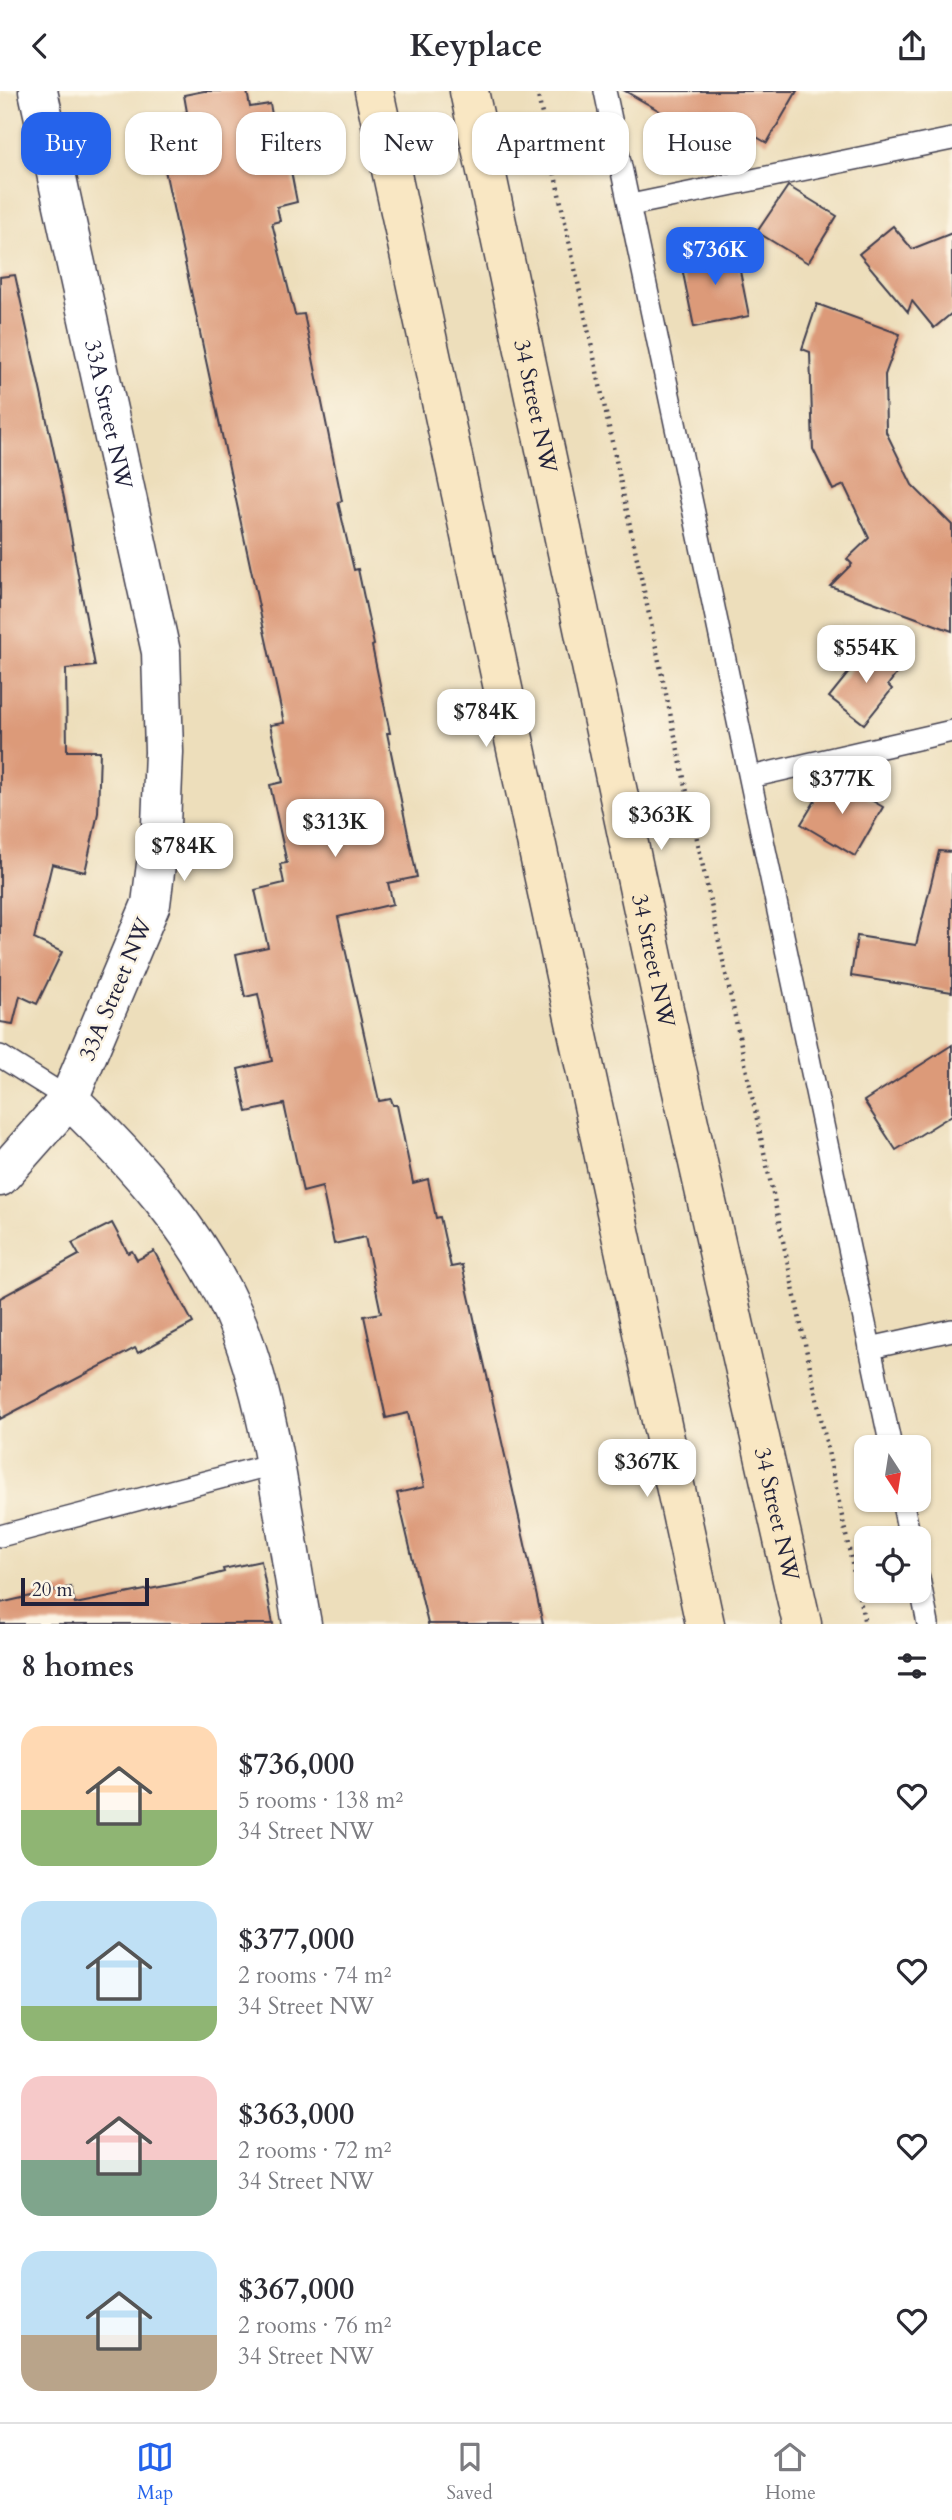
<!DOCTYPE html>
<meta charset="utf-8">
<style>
body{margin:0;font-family:Cardo,serif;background:#f7f7f7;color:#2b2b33;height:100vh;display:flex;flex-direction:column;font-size:26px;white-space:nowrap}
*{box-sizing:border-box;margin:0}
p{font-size:23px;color:#7c7c81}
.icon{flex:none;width:38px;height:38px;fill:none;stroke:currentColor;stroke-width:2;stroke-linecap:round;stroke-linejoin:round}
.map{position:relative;height:1533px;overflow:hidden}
.panel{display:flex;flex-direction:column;background:#fff;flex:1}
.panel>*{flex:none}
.hud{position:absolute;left:21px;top:21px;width:910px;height:63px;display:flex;gap:14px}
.needle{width:46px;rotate:168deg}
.fabs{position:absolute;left:854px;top:1344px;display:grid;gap:14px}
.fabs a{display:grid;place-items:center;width:77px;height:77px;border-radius:14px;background:#fff;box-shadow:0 2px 5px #0004;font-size:35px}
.scale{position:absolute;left:21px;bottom:18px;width:128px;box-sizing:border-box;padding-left:7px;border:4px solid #22223b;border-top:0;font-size:19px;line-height:24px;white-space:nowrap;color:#22223b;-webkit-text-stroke:5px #fcf5e5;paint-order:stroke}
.price{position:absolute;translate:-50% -60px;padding:0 16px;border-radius:14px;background:#fff;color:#222;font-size:23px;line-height:46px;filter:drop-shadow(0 2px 4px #0008)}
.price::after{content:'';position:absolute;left:50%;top:42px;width:21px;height:16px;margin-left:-10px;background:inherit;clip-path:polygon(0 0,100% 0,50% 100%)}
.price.on{background:#2563eb;color:#fff}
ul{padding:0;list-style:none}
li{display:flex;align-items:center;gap:21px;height:175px;padding:0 21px}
li span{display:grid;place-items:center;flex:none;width:196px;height:140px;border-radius:21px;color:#555}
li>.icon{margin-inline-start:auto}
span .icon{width:84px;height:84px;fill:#fffc;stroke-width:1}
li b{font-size:30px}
h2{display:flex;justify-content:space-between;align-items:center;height:84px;padding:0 21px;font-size:30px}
.pill{padding:0 24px;border-radius:21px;background:#fff;box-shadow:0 2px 5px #0004;font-size:24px;line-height:63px}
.pill.on{background:#2563eb;color:#fff}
header{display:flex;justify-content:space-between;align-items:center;height:91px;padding:0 21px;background:#fff;font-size:32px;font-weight:600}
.tabs{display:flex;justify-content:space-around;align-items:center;height:98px;border-top:2px solid #e1e1e2;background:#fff;font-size:19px;color:#7c7c81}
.tabs a{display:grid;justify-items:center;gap:4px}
.tabs .on{color:#2563eb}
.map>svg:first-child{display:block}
.building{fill:#dc9a79}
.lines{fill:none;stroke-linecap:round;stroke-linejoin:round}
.service-casing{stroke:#403e4e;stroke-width:24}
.minor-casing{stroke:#403e4e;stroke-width:41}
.secondary-casing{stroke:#403e4e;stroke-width:41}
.path{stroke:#403e4e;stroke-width:4.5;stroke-dasharray:2 5;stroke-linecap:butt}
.service{stroke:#fff;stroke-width:21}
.minor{stroke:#fff;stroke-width:38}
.secondary{stroke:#f9e7c3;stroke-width:38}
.labels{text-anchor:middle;stroke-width:5;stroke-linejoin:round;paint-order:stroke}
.street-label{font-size:23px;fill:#22223b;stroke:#fcf5e5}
</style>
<header><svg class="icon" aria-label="back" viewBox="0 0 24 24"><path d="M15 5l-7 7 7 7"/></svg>Keyplace<svg class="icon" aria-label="share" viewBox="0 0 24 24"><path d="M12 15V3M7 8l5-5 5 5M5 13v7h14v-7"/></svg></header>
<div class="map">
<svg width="952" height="1533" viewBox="0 0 952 1533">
<rect width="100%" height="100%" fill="#fcf5e5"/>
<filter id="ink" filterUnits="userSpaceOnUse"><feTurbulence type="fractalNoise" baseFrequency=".0143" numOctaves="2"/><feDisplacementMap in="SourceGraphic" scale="14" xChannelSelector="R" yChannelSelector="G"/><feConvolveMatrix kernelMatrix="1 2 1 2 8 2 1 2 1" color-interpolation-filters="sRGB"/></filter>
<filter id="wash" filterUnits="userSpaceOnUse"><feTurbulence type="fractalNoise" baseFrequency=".00686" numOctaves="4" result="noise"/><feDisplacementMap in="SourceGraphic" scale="28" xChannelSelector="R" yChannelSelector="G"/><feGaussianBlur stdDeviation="1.57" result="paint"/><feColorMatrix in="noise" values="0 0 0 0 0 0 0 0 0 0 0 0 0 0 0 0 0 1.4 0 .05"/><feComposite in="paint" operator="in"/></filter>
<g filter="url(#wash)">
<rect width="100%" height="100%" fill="#eddebb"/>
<g id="blocks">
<!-- building -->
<g class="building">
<path d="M204 0H247L250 16 270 13 282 76 290 75 297 111 277 116 280 130 272 132 295 224 304 223 342 410 338 411 354 479 358 478 374 554 372 555 390 642H387L417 786 388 792 393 813 338 826 379 1010 391 1008 393 1014H397L413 1092 428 1088 436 1127 440 1126 451 1176 462 1174 543 1533H428L397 1402 424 1396 408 1322 386 1327 364 1225 381 1222 365 1146 334 1153 322 1096 303 1101 284 1013 247 1021 238 978 272 970 258 903 245 906 236 863 268 856 255 799 284 792 280 773 287 772 270 694 283 691 270 634 284 632 154 28 187 21 184 4Z"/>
<path d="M625 0H797L767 52 718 24 705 46Z"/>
<path d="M788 95 837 125 808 172 757 141Z"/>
<path d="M893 135 912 158 952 142V222L934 237 912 210 908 221 859 163Z"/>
<path d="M735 155 749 225 694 236 680 167Z"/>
<path d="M15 184 64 407 95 575 66 578 67 660H100L98 722 85 781 52 773 34 848 62 861 37 913 20 905 13 933 0 931V186Z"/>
<path d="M817 213 900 243 885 284 886 341 912 394 952 434V540L830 495 852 473 847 468 869 447 844 394 833 399 813 358 810 261 802 258Z"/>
<path d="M870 555 900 578 888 594 892 598 864 633 829 606Z"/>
<path d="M830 685 883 716 855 765 801 733Z"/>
<path d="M939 760 952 761V901L851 885 857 845 916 854Z"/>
<path d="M952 954V1024L896 1059 864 1010Z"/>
<path d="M112 1132 128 1162 132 1160 137 1169 154 1160 193 1232 138 1262 135 1257 0 1328V1207L79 1164 72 1152Z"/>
<path d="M261 1470 273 1533H0V1512L71 1496 75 1513 190 1490 224 1481 223 1478Z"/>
</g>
</g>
</g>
<g filter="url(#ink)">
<use href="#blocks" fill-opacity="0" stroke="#403e4e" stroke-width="2"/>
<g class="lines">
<!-- service casing -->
<g class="service-casing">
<g id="service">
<path d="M605 0 891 1356"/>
<path d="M631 114 952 48"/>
<path d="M751 686 952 640"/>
<path d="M0 965 69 1008"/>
<path d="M870 1257 952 1239"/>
<path d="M902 1409 910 1447"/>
<path d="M0 1445 273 1373"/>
<path d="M919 1487 928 1533"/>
</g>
</g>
<!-- minor casing -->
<g class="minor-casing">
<g id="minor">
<path id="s1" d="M38 0 161 561 164 661 161 734 151 813 69 1008C134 1071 196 1138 233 1222 272 1311 284 1436 302 1533"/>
<path d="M0 1086 69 1008"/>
</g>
</g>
<!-- secondary casing -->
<g class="secondary-casing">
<g id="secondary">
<path d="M374 0 705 1533"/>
<path id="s2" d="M469 0 674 965 802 1533"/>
</g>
</g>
<!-- path -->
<path class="path" d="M537 0 865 1533"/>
<!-- service -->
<use href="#service" class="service"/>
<!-- minor -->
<use href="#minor" class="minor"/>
<!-- secondary -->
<use href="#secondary" class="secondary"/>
</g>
</g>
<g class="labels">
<!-- street labels -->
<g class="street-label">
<text dy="8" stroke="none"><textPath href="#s2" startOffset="322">34 Street NW</textPath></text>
<text dy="8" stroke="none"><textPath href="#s1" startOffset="331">33A Street NW</textPath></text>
<text dy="8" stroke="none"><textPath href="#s2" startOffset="889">34 Street NW</textPath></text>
<text transform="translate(115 898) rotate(-67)" y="8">33A Street NW</text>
<text dy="8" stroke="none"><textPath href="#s2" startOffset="1456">34 Street NW</textPath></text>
</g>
</g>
</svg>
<div class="fabs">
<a><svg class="needle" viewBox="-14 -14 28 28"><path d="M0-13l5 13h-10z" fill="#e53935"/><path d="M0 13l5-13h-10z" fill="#7c7c81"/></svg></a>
<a><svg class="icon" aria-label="locate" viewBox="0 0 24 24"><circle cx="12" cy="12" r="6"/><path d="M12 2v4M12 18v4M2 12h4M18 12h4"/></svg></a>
</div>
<div class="scale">20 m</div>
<b class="price on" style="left:715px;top:196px">$736K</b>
<b class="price" style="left:866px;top:594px">$554K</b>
<b class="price" style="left:486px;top:658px">$784K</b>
<b class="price" style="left:842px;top:725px">$377K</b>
<b class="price" style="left:661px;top:761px">$363K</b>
<b class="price" style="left:335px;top:768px">$313K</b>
<b class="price" style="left:184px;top:792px">$784K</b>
<b class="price" style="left:647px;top:1408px">$367K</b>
<div class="hud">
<a class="pill on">Buy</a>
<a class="pill">Rent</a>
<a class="pill">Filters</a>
<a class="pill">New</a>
<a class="pill">Apartment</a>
<a class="pill">House</a>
</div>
</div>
<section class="panel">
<h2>8 homes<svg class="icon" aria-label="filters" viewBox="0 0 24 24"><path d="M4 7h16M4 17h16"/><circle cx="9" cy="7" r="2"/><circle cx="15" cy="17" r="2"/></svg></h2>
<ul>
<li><span style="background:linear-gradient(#ffd9b3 60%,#8fb573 0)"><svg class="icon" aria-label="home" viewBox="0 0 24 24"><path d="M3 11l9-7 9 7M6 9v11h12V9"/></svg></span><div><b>$736,000</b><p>5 rooms · 138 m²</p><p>34 Street NW</p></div><svg class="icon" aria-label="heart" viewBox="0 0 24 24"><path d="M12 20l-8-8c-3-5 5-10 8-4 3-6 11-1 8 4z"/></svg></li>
<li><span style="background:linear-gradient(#bfe0f5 75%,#8fb573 0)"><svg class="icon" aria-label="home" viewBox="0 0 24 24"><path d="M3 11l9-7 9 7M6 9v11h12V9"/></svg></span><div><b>$377,000</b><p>2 rooms · 74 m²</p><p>34 Street NW</p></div><svg class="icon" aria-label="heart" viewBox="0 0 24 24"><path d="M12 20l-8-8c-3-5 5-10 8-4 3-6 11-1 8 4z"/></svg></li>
<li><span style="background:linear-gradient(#f6c9c9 60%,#7fa58c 0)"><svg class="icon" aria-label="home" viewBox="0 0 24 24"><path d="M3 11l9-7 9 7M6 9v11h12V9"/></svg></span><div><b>$363,000</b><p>2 rooms · 72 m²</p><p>34 Street NW</p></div><svg class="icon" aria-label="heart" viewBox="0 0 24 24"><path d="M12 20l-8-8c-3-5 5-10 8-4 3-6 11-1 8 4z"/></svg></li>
<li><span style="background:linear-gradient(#bfe0f5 60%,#b9a48a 0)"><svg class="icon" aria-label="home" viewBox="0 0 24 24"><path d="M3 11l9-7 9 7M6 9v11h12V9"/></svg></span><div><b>$367,000</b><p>2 rooms · 76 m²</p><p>34 Street NW</p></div><svg class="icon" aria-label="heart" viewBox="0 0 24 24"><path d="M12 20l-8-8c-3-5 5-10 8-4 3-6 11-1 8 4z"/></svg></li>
</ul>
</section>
<nav class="tabs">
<a class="on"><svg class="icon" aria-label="map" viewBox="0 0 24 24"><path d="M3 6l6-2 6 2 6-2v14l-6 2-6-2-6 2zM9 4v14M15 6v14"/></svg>Map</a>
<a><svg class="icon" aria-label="saved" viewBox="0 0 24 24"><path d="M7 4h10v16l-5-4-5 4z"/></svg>Saved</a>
<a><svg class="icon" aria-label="home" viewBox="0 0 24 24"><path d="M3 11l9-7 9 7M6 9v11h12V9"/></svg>Home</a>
</nav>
